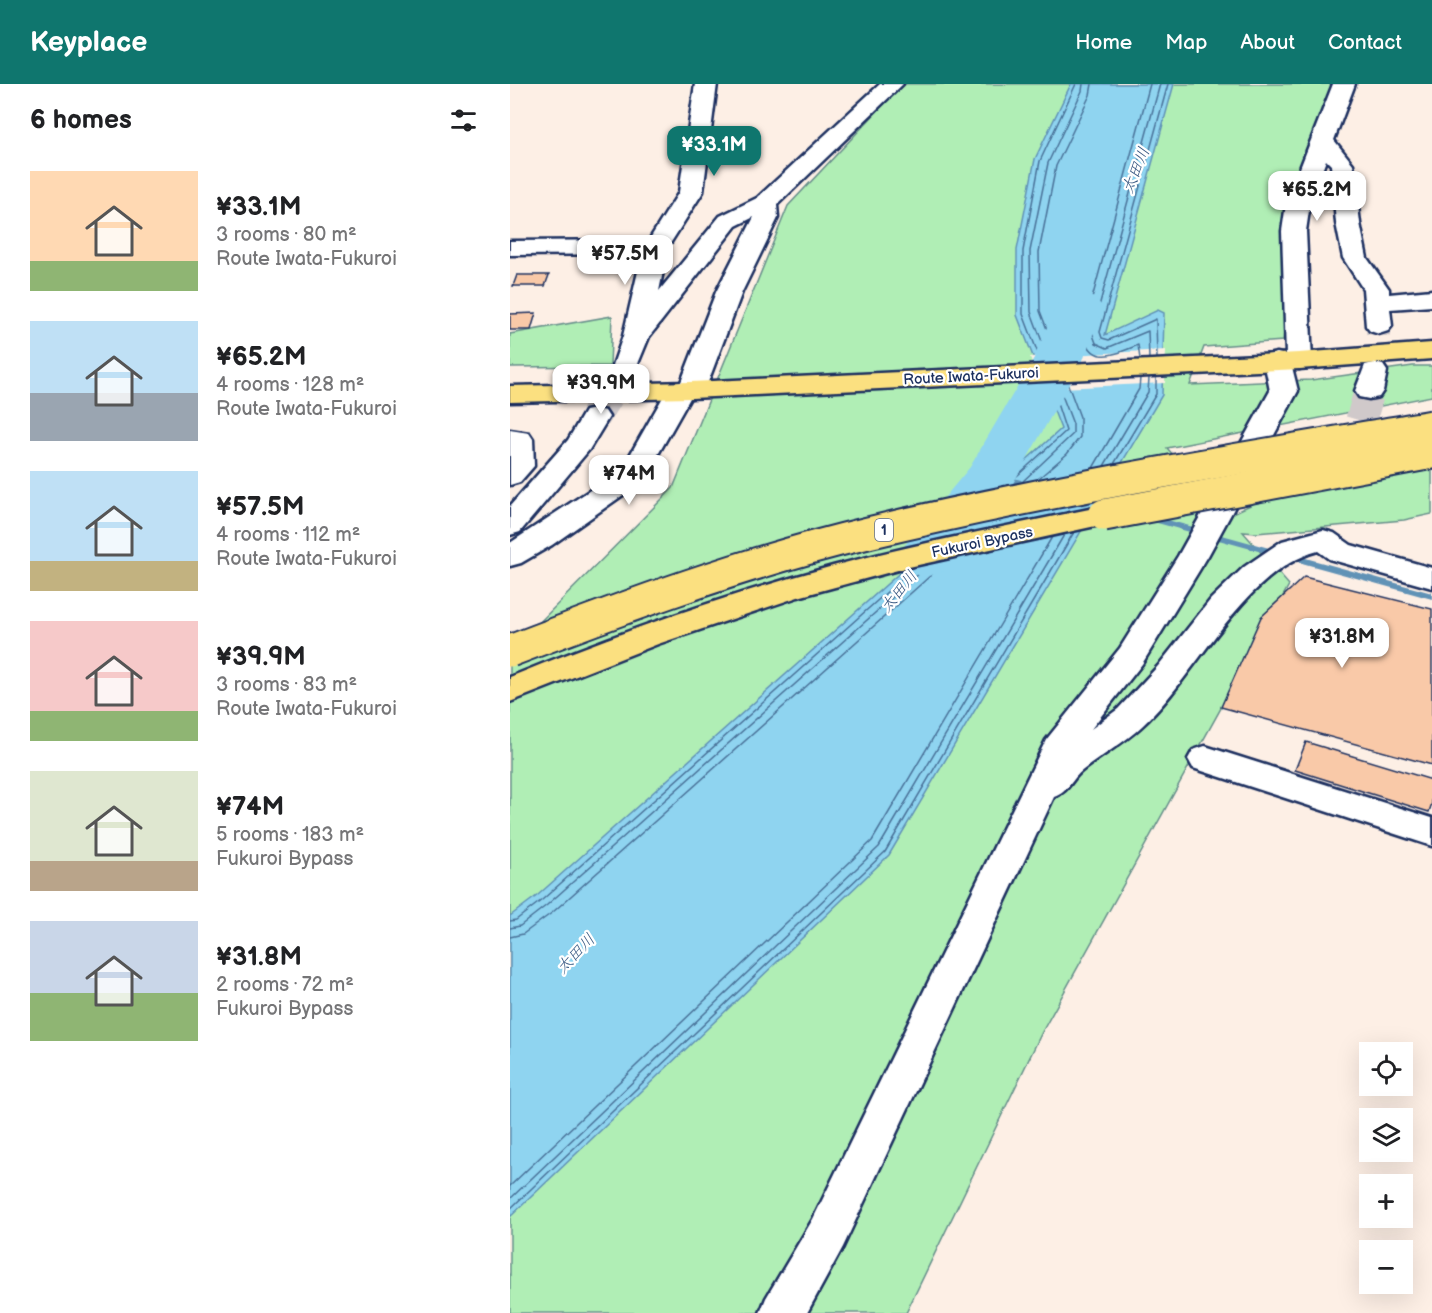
<!DOCTYPE html>
<meta charset="utf-8">
<style>
body{margin:0;font-family:"Balsamiq Sans","Klee One",sans-serif;background:#f6f6f6;color:#202124;height:100vh;display:flex;flex-direction:column;font-size:22px;white-space:nowrap}
*{box-sizing:border-box;margin:0}
p{font-size:20px;color:#757577}
.icon{flex:none;width:33px;height:33px;fill:none;stroke:currentColor;stroke-width:2;stroke-linecap:round;stroke-linejoin:round}
.map{position:relative;flex:1;overflow:hidden}
.details{display:flex;flex-direction:column;background:#fff;width:510px}
.details>*{flex:none}
.buttons{position:absolute;left:849px;top:958px;display:grid;gap:12px}
.buttons a{display:grid;place-items:center;width:54px;height:54px;border-radius:0px;background:#fff;box-shadow:0 6px 24px #0002;font-size:30px}
.price{position:absolute;translate:-50% -51px;padding:0 14px;border-radius:12px;background:#fff;color:#222;font-size:20px;line-height:39px;filter:drop-shadow(0 2px 3px #0008)}
.price::after{content:'';position:absolute;left:50%;top:36px;width:18px;height:14px;margin-left:-9px;background:inherit;clip-path:polygon(0 0,100% 0,50% 100%)}
.price.active{background:#0f766e;color:#fff}
ul{padding:0;list-style:none}
li{display:flex;align-items:center;gap:18px;height:150px;padding:0 30px}
li span{display:grid;place-items:center;flex:none;width:168px;height:120px;border-radius:0px;color:#555}
li>.icon{margin-inline-start:auto}
span .icon{width:72px;height:72px;fill:#fffc;stroke-width:1}
li b{font-size:26px}
h2{display:flex;justify-content:space-between;align-items:center;height:72px;padding:0 30px;font-size:26px}
header{display:flex;align-items:center;gap:36px;box-sizing:border-box;height:84px;padding:0 30px;background:#0f766e;color:#fff}
header strong{font-size:28px}
nav{display:flex;gap:33px;margin-inline-start:auto;font-size:21px}
main{display:flex;flex:1;min-height:0}
.map>svg:first-child{display:block}
.green{fill:#b0eeb5;stroke:#668e8a;stroke-width:1.5}
.water{fill:#8fd4f0;stroke:#6192b6;stroke-width:1.5}
.pier{fill:#fdefe5}
.lines{fill:none;stroke-linecap:round;stroke-linejoin:round}
.shore{stroke:#497198;stroke-width:1.5}
.stream{fill:#6192b6;fill-rule:evenodd}
.river{fill:#8fd4f0;fill-rule:evenodd}
.building{fill:#f9c9a8;stroke:#1b2f5e;stroke-width:1.5}
.minor-tunnel-far1{stroke:#d0c9ca;stroke-width:24;stroke-dasharray:24 12;stroke-linecap:butt}
.minor-tunnel{stroke:#d0c9ca;stroke-width:31;stroke-dasharray:31 16;stroke-linecap:butt}
.minor-casing{stroke:#1b2f5e;stroke-width:5}
.major-casing{stroke:#1b2f5e;stroke-width:5}
.highway-casing{stroke:#1b2f5e;stroke-width:5}
.minor{fill:#fff;fill-rule:evenodd}
.major{fill:#fbe080;fill-rule:evenodd}
.highway{fill:#fbe080;fill-rule:evenodd}
.highway-bridge-casing{stroke:#1b2f5e;stroke-width:35;stroke-linecap:butt}
.highway-bridge{stroke:#fbe080;stroke-width:31}
.labels{text-anchor:middle;stroke-width:4.5;stroke-linejoin:round;paint-order:stroke}
.shield{fill:#fff;stroke:#5f6d8e;stroke-width:1.5}
.shield-label{font-size:14px;font-weight:bold;fill:#1b2f5e}
.street-label{font-size:15px;fill:#1b2f5e;stroke:#fff}
.water-label{font-size:16px;font-style:italic;fill:#385882;stroke:#fff}
</style>
<header>
<strong>Keyplace</strong>
<nav><a>Home</a><a>Map</a><a>About</a><a>Contact</a></nav>
</header>
<main>
<section class="details">
<h2>6 homes<svg class="icon" aria-label="filters" viewBox="0 0 24 24"><path d="M4 7h16M4 17h16"/><circle cx="9" cy="7" r="2"/><circle cx="15" cy="17" r="2"/></svg></h2>
<ul>
<li><span style="background:linear-gradient(#ffd9b3 75%,#8fb573 0)"><svg class="icon" aria-label="home" viewBox="0 0 24 24"><path d="M3 11l9-7 9 7M6 9v11h12V9"/></svg></span><div><b>¥33.1M</b><p>3 rooms · 80 m²</p><p>Route Iwata-Fukuroi</p></div></li>
<li><span style="background:linear-gradient(#bfe0f5 60%,#9aa5b1 0)"><svg class="icon" aria-label="home" viewBox="0 0 24 24"><path d="M3 11l9-7 9 7M6 9v11h12V9"/></svg></span><div><b>¥65.2M</b><p>4 rooms · 128 m²</p><p>Route Iwata-Fukuroi</p></div></li>
<li><span style="background:linear-gradient(#bfe0f5 75%,#c2b280 0)"><svg class="icon" aria-label="home" viewBox="0 0 24 24"><path d="M3 11l9-7 9 7M6 9v11h12V9"/></svg></span><div><b>¥57.5M</b><p>4 rooms · 112 m²</p><p>Route Iwata-Fukuroi</p></div></li>
<li><span style="background:linear-gradient(#f6c9c9 75%,#8fb573 0)"><svg class="icon" aria-label="home" viewBox="0 0 24 24"><path d="M3 11l9-7 9 7M6 9v11h12V9"/></svg></span><div><b>¥39.9M</b><p>3 rooms · 83 m²</p><p>Route Iwata-Fukuroi</p></div></li>
<li><span style="background:linear-gradient(#dfe7d0 75%,#b9a48a 0)"><svg class="icon" aria-label="home" viewBox="0 0 24 24"><path d="M3 11l9-7 9 7M6 9v11h12V9"/></svg></span><div><b>¥74M</b><p>5 rooms · 183 m²</p><p>Fukuroi Bypass</p></div></li>
<li><span style="background:linear-gradient(#c9d6e8 60%,#8fb573 0)"><svg class="icon" aria-label="home" viewBox="0 0 24 24"><path d="M3 11l9-7 9 7M6 9v11h12V9"/></svg></span><div><b>¥31.8M</b><p>2 rooms · 72 m²</p><p>Fukuroi Bypass</p></div></li>
</ul>
</section>
<div class="map">
<svg width="922" height="1229" viewBox="0 0 922 1229">
<rect width="100%" height="100%" fill="#fdefe5"/>
<filter id="ink" filterUnits="userSpaceOnUse"><feTurbulence type="fractalNoise" baseFrequency=".0167" numOctaves="2"/><feDisplacementMap in="SourceGraphic" scale="12" xChannelSelector="R" yChannelSelector="G"/><feConvolveMatrix kernelMatrix="1 2 1 2 8 2 1 2 1" color-interpolation-filters="sRGB"/></filter>
<g filter="url(#ink)">
<!-- green -->
<g class="green">
<path d="M393 0H834L788 120 773 257 694 263 680 301 801 296 903 282H922V312L657 364 718 432C776 400 857 389 922 376V430L894 436 746 449 733 448 779 501 532 948 396 1229H0V568L163 404 278 122Z"/>
<path d="M102 232 100 282 0 283V250Z"/>
</g>
<!-- water -->
<path class="water" d="M561 0H664L595 251 648 226 654 229 652 311 379 771 0 1133V832L28 811 551 345 507 231V166L525 75Z"/>
<!-- pier -->
<path class="pier" d="M656 266 655 299 532 305 520 273Z"/>
<g class="lines">
<!-- shore -->
<g class="shore">
<path d="M647 274 646 235 599 256 592 254 590 248 658 0"/>
<path d="M630 275 628 261C603 271 581 283 573 248L640 0"/>
<path d="M639 275 638 247 597 264 586 259 582 248 650 0"/>
<path d="M540 279 521 228 520 167 538 79 572 7 573 0"/>
<path d="M550 279 530 227 529 168 546 82 580 11 582 0"/>
<path d="M532 280 513 230V167L530 77 566 0"/>
<path d="M604 380 646 310V293"/>
<path d="M594 382 638 308 639 294"/>
<path d="M583 384 629 305 630 294"/>
<path d="M529 394 557 370 570 353V333L557 298"/>
<path d="M512 398 563 350V340L547 298"/>
<path d="M497 401 556 347 540 298"/>
<path d="M0 837 6 836 32 816 405 483"/>
<path d="M0 844 10 842 37 821 420 480"/>
<path d="M0 853 13 850 43 828 438 476"/>
<path d="M0 1102 362 757 542 453"/>
<path d="M0 1115 369 763 554 451"/>
<path d="M0 1125 375 768 564 448"/>
</g>
<!-- stream -->
<g class="stream">
<path d="M482 388 511 396 513 398 508 401 479 393 477 391 479 389Z"/>
<path d="M636 430 922 509V515L633 435 631 433Z"/>
</g>
<!-- river -->
<path class="river" d="M569 210 586 214 593 224 574 274 501 403 435 487 415 493 395 487 387 474 395 461 460 383 524 274 545 224 552 214Z"/>
</g>
<!-- building -->
<g class="building">
<path d="M7 191H39L35 202H3Z"/>
<path d="M26 229 21 246H0V230Z"/>
<path d="M794 493 922 525V681L711 623 751 533Z"/>
<path d="M796 658 922 696V719L919 728 785 686Z"/>
</g>
<g class="lines">
<!-- minor-tunnel-far1 -->
<g class="minor-tunnel-far1">
<path d="M864 287 869 242"/>
<path d="M97 313 116 281"/>
<path d="M857 313 859 307"/>
</g>
<!-- minor-tunnel -->
<g class="minor-tunnel">
<path d="M85 333 98 312"/>
<path d="M838 382 858 312"/>
</g>
<!-- minor casing -->
<g class="minor-casing">
<g id="minor">
<path d="M185 0H207L193 108 158 163 149 207 210 132 247 114 370 0H393L267 121 268 134 232 208 195 306 191 312 180 314 133 397 42 461 11 479 0 482V459L112 385 157 306 161 300 171 298 206 208 244 133 226 142 139 253 125 287 116 289 107 287 103 281 113 252 132 170 0 171V157L139 156 169 108Z"/>
<path d="M823 0H845L824 56 843 80 850 139 857 174 879 205V210L922 206V222L880 225 882 242 878 247 869 250 860 247 856 242 853 205 833 174 826 139 821 81 816 76 800 120 796 147 802 277 798 283 789 285 782 283 788 307 698 472 632 580 581 645 608 625 648 582 701 515 734 483 772 457 813 446 824 449 841 461 922 484V504L819 475 808 467C733 487 687 592 632 642 614 659 592 671 573 686 561 695 559 708 544 713L333 1163 297 1229H250L256 1214 303 1135 536 656 610 564 668 472 760 307 754 277 758 271 767 269 776 271 772 147 776 120Z"/>
<path d="M864 279 873 281 877 287 873 307 869 313 859 315 849 313 845 307 855 281Z"/>
<path d="M85 325 95 327 99 333 79 366 10 448 0 451V422L58 356 75 327Z"/>
<path d="M0 346 19 349 23 355 24 382 10 398 0 401Z"/>
<path d="M695 662 922 734V762L683 684 678 675 683 666Z"/>
</g>
</g>
<!-- major casing -->
<g class="major-casing">
<path id="major" d="M922 259V275L789 285 181 314 0 318V302L181 298 789 269Z"/>
</g>
<!-- highway casing -->
<g class="highway-casing">
<path id="highway" d="M594 422 604 424 609 431 604 438 399 483 288 513 148 560 0 618V593C105 550 213 512 323 482 412 458 503 441 594 422Z"/>
</g>
<!-- minor -->
<use href="#minor" class="minor"/>
<!-- major -->
<use href="#major" class="major"/>
<!-- highway -->
<use href="#highway" class="highway"/>
<!-- highway-bridge casing -->
<g class="highway-bridge-casing">
<g id="highway-bridge">
<path d="M594 431 922 369"/>
<path d="M0 567C117 522 236 478 358 449 545 404 733 374 922 342"/>
</g>
</g>
<!-- highway-bridge -->
<use href="#highway-bridge" class="highway-bridge"/>
</g>
</g>
<g class="labels">
<!-- shield labels -->
<rect class="shield" x="365" y="435" width="18" height="22" rx="4.5"/>
<g class="shield-label">
<text x="374" y="451">1</text>
</g>
<!-- street labels -->
<g class="street-label">
<text transform="translate(461 292) rotate(-3)" y="5">Route Iwata-Fukuroi</text>
<text transform="translate(472 458) rotate(-12)" y="5">Fukuroi Bypass</text>
</g>
<!-- water labels -->
<g class="water-label">
<text transform="translate(625 86) rotate(-68)" y="6">太田川</text>
<text transform="translate(388 507) rotate(-51)" y="6">太田川</text>
<text transform="translate(65 869) rotate(-46)" y="6">太田川</text>
</g>
</g>
</svg>
<div class="buttons">
<a><svg class="icon" aria-label="locate" viewBox="0 0 24 24"><circle cx="12" cy="12" r="6"/><path d="M12 2v4M12 18v4M2 12h4M18 12h4"/></svg></a>
<a><svg class="icon" aria-label="layers" viewBox="0 0 24 24"><path d="M12 4l9 5-9 5-9-5zM3 14l9 5 9-5"/></svg></a>
<a>+</a>
<a>−</a>
</div>
<b class="price active" style="left:204px;top:93px">¥33.1M</b>
<b class="price" style="left:807px;top:138px">¥65.2M</b>
<b class="price" style="left:115px;top:202px">¥57.5M</b>
<b class="price" style="left:91px;top:331px">¥39.9M</b>
<b class="price" style="left:119px;top:422px">¥74M</b>
<b class="price" style="left:832px;top:585px">¥31.8M</b>
</div>
</main>
